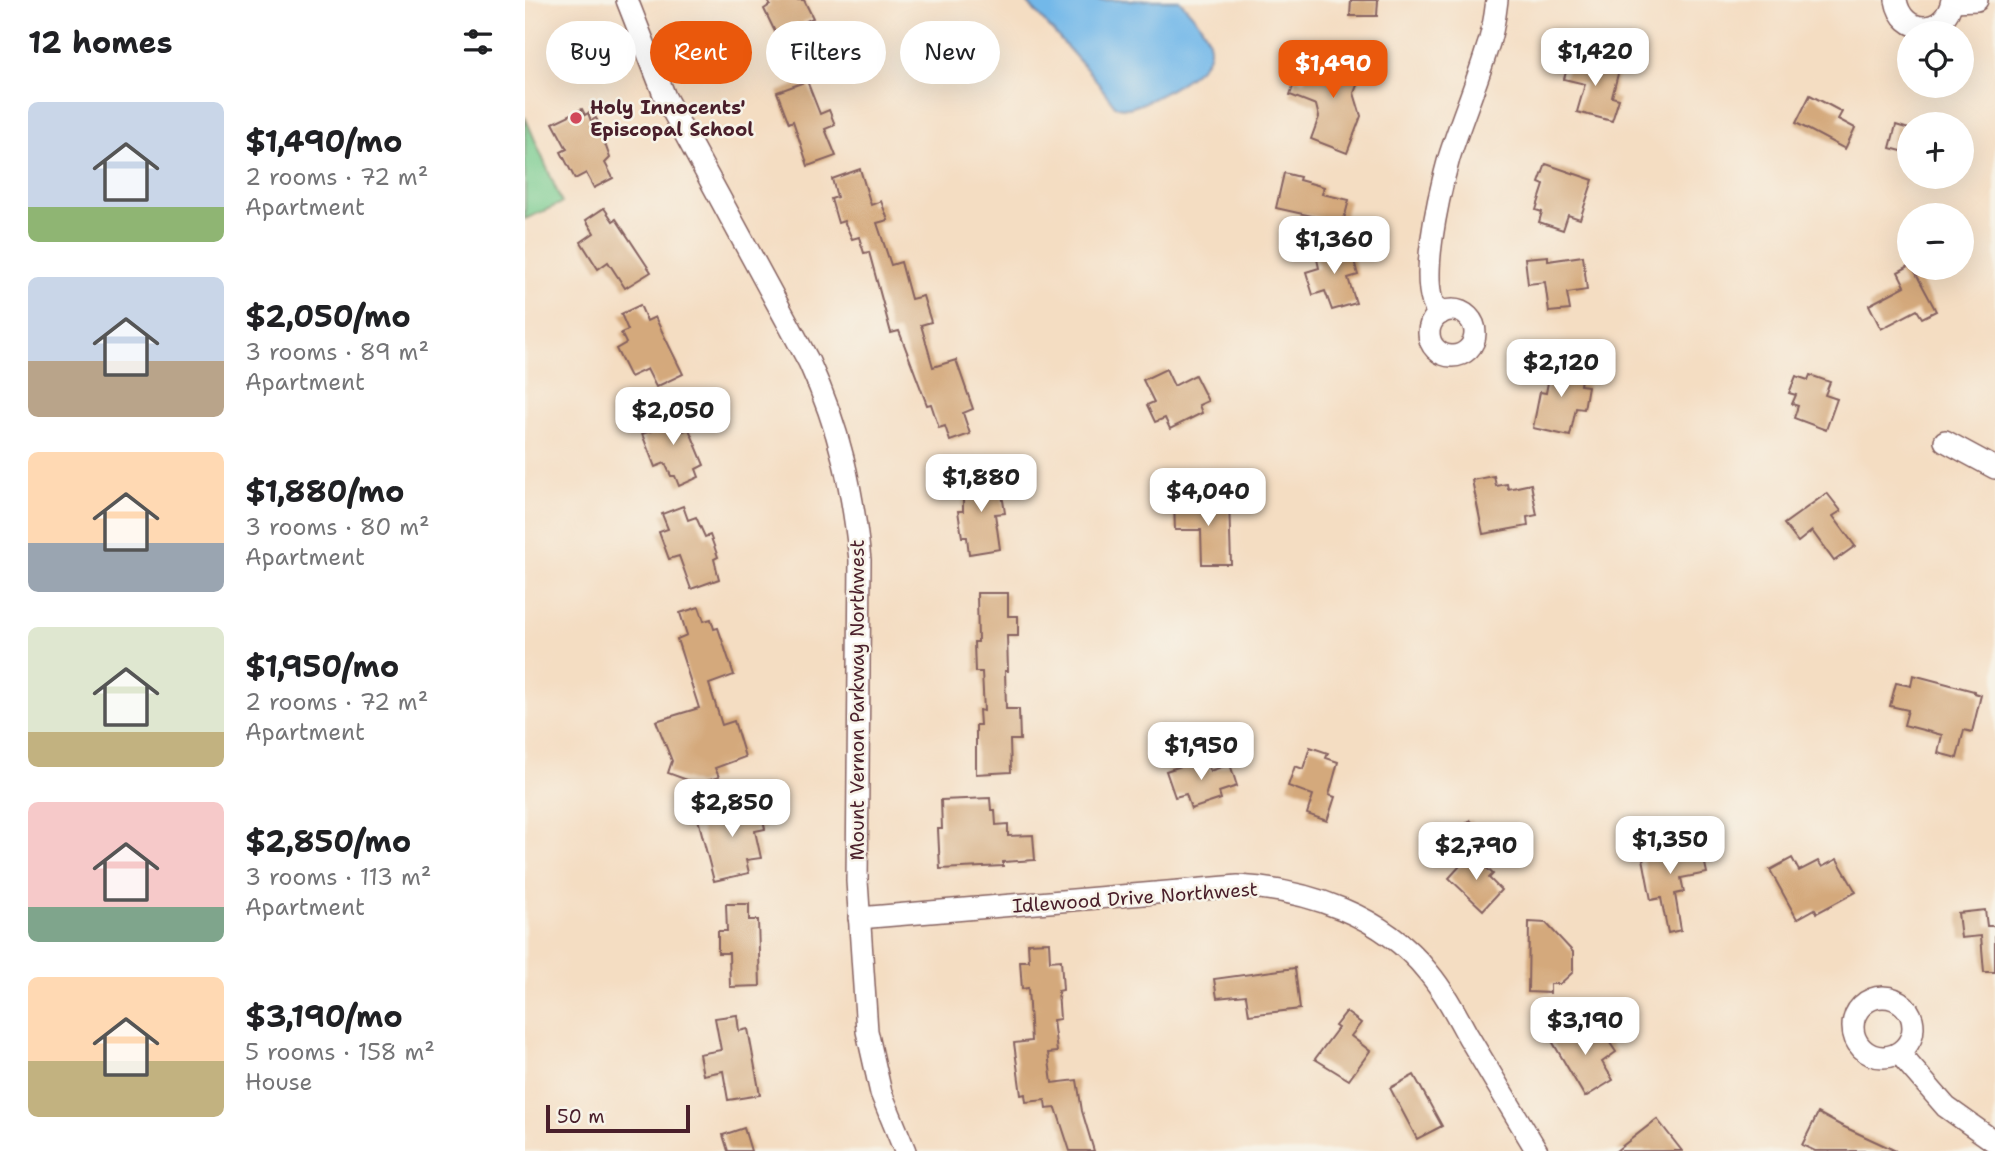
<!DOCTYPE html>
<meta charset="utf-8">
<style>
body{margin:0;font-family:"Shantell Sans",sans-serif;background:#f6f6f6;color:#202124;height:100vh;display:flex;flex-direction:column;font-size:26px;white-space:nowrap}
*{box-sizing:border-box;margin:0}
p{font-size:23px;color:#757577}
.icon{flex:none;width:38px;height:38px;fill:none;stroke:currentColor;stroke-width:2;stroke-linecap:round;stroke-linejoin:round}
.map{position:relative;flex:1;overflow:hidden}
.side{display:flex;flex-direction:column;background:#fff;width:525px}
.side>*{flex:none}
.top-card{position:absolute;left:21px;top:21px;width:665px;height:63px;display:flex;gap:14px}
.controls{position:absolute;left:1372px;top:21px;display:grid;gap:14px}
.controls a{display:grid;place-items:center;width:77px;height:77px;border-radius:50%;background:#fff;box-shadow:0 7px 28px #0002;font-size:35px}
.scale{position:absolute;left:21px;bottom:18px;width:144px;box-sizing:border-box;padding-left:7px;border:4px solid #4a1f2b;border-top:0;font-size:19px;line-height:24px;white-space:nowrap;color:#4a1f2b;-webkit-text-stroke:5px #f7f3e8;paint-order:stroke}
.price{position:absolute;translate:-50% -60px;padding:0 16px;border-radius:14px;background:#fff;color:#222;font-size:23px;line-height:46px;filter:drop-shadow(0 2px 4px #0008)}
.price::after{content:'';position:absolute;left:50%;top:42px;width:21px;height:16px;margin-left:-10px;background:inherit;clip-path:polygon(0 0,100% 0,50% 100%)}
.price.on{background:#ea580c;color:#fff}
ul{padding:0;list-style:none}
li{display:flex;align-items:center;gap:21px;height:175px;padding:0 28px}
li span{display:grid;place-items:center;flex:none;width:196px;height:140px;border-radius:10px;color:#555}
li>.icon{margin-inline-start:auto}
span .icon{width:84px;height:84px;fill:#fffc;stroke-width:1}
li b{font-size:30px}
h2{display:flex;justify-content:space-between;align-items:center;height:84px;padding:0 28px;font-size:30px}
.chip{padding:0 24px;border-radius:32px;background:#fff;box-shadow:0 7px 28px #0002;font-size:24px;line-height:63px}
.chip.on{background:#ea580c;color:#fff}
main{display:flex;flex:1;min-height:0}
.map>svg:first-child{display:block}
.green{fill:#76ca8d;stroke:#60745c;stroke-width:2}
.water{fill:#72b8e9;stroke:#5e6c8a;stroke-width:2}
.building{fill:#d4a97c}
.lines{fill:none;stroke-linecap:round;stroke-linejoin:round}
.minor-casing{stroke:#866260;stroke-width:24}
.minor{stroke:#fff;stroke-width:21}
.poi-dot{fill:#d1495b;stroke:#f7f3e8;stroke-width:2.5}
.labels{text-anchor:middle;stroke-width:5;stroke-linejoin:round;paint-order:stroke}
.poi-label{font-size:19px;font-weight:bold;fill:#4a1f2b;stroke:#f7f3e8;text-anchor:start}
.street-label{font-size:19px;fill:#4a1f2b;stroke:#f7f3e8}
</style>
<main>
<section class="side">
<h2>12 homes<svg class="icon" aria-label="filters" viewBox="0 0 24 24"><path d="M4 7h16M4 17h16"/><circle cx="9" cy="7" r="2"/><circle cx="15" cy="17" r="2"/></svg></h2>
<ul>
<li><span style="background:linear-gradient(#c9d6e8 75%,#8fb573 0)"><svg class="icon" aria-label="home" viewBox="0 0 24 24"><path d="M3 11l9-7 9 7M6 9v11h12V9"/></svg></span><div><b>$1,490/mo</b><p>2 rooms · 72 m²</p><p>Apartment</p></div></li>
<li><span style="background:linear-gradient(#c9d6e8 60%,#b9a48a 0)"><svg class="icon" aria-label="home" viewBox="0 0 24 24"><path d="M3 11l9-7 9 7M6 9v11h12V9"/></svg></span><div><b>$2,050/mo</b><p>3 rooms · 89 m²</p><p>Apartment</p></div></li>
<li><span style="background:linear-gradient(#ffd9b3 65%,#9aa5b1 0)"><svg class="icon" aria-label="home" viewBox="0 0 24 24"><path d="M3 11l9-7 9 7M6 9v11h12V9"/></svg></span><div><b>$1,880/mo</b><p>3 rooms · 80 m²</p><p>Apartment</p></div></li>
<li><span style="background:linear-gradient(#dfe7d0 75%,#c2b280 0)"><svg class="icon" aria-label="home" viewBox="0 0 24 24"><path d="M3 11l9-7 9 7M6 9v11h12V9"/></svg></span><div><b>$1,950/mo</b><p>2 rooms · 72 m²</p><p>Apartment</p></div></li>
<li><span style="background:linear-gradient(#f6c9c9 75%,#7fa58c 0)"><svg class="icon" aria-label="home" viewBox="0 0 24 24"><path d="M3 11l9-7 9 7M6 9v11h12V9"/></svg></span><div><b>$2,850/mo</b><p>3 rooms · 113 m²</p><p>Apartment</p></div></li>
<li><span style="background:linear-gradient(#ffd9b3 60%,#c2b280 0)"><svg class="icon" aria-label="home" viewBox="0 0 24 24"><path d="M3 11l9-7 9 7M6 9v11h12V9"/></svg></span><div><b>$3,190/mo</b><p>5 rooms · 158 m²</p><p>House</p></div></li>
</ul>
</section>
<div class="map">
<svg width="1470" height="1151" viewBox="0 0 1470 1151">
<rect width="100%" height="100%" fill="#f7f3e8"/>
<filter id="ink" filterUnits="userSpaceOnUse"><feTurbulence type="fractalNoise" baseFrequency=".0143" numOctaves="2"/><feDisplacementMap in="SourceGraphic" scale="14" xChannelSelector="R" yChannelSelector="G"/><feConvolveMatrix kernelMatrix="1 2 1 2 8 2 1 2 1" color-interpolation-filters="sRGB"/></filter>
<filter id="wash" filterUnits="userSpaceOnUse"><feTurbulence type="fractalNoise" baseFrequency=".00686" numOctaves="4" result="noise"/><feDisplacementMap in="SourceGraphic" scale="28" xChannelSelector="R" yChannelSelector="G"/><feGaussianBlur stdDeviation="1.57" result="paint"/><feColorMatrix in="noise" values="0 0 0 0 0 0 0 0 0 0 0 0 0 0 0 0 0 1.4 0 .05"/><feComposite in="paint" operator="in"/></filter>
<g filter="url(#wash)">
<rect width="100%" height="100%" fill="#f4ddc2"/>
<!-- green -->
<path class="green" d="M0 117 37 203 0 219Z"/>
<!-- water -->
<path class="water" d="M500 0H654C665 12 687 33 685 51 683 72 626 102 607 107 601 109 596 108 590 106L566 74Z"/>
<g id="blocks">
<!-- building -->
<g class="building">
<path d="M243 0H279L288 18 277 23 293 54 267 67 239 9 245 5Z"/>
<path d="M826 0H853L852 16H825Z"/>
<path d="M814 52 841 62 829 93 836 116 822 153 786 139 794 117 791 105 765 95 771 78 779 82 785 67 798 72 805 55 812 57Z"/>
<path d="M1045 58 1094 70 1087 97 1094 99 1087 121 1052 112 1060 84 1039 79Z"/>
<path d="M282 81 295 114 304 110 310 125 300 129 311 156 283 166 268 121 264 123 252 92Z"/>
<path d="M1285 95 1317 112 1313 119 1330 128 1320 149 1271 123Z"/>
<path d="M57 109 60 115 63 113 66 121 71 118 82 139 79 141 85 158 80 163 88 178 69 188 61 173 50 179 36 152 42 149 28 123Z"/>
<path d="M1371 125 1384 129V153L1365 148Z"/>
<path d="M1021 164 1068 180 1055 219 1043 215 1038 230 1014 222 1017 212 1011 210 1019 185 1014 183Z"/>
<path d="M335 169 346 205 356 201 363 220 352 223 366 265 376 262 386 299 398 296 406 322 396 325 408 367 431 360 448 409 438 413 445 434 425 441 420 426 414 428 406 404 402 405 374 331 366 333 344 252 339 253 334 237 327 239 319 221 313 223 306 199 312 197 307 179Z"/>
<path d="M759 173 775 177 774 180 799 187 797 194 824 200 818 223 751 208Z"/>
<path d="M79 208 88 221 91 219 126 272 100 288 83 262 73 269 56 242 69 233 61 220Z"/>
<path d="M812 244 811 249 825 246 833 275 823 278 831 303 807 310 800 291 788 295 781 272 794 268 790 250Z"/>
<path d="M1023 256V261L1058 256 1062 290 1042 293 1045 310 1024 312 1020 282 1003 284 1000 258Z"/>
<path d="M1384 266 1388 268 1411 311 1397 318 1392 310 1356 329 1344 305 1380 286 1373 272Z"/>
<path d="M115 305 122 321 130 317 158 374 131 387 122 369 105 377 91 349 101 343 96 333 103 330 96 314Z"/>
<path d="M1027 361 1058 367 1055 385 1063 386 1059 409 1051 408 1045 436 1008 428 1015 392 1021 393Z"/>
<path d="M641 369 649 386 670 375 683 401 674 405 677 413 645 429 640 418 630 422 622 405 629 402 618 380Z"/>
<path d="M1285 375 1305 382 1300 395 1312 399 1301 430 1269 418 1273 406 1267 404 1271 395 1264 393 1271 376 1283 380Z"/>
<path d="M147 406 158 431 164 429 179 465 171 469 174 477 154 486 150 476H146L140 463 130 467 117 434 132 429 126 414Z"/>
<path d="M463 471 467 495 477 494 480 513 470 514 475 549 444 554 442 537H437L433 511H438V492L446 490 443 473Z"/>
<path d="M969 476 971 486 982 484 983 489 1006 484 1012 515 1002 517 1003 526 958 534 947 480Z"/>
<path d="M1302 493 1316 511 1308 516 1330 546 1309 561 1287 531 1273 542 1259 524Z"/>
<path d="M704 502 706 564H677L676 530H650L649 503Z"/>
<path d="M158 506 163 520 171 517 180 537 185 535 193 557 189 559 194 579 166 589 154 556 144 559 134 532 143 529 137 514Z"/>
<path d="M452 593H483V616H493V636H482L483 671H480L481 709H494L495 740H485L486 772 451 774V725H455L454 710 459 711 457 672H450L449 642H453Z"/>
<path d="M174 607 179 621 186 619 189 629 193 628 209 675 184 684 197 725 209 721 220 757 190 768 194 777 173 784 143 773 147 761 131 721 174 708 152 639 162 635 155 613Z"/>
<path d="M1388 675 1449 691V693L1456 695 1447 732 1439 730 1432 758 1413 753 1417 735 1379 725 1383 710 1365 706 1371 683 1386 686Z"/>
<path d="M785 747 803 753 801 758 813 762 804 795 810 797 802 821 782 814 788 795 763 786 770 766 778 769Z"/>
<path d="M681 758 685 771 705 764 712 786 694 792 696 799 666 809 661 794 650 797 641 771Z"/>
<path d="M465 798 466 810H470L471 825 483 824V836L508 835 510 860 478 862V866L415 869 413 829H417L416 800Z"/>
<path d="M234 802 240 829 230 831 236 858 221 860 224 873 189 881 172 815Z"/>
<path d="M945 820 961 836 943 854 927 838Z"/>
<path d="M1149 841 1152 855 1177 850 1182 873 1156 878 1159 892 1150 894 1156 930 1143 933 1136 898 1126 900 1116 848Z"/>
<path d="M946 854 968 874 964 878 976 890 958 910 924 878Z"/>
<path d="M1267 858 1274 871 1293 861 1297 867 1312 859 1331 892 1292 913 1290 909 1272 919 1245 870Z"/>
<path d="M201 904H224V920H233L235 986 205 987 204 953H193V931H202Z"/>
<path d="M1460 910 1462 926H1470V972H1459L1456 936 1436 938 1433 913Z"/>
<path d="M1004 922 1021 923 1048 952V972L1035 984H1025V993L1003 992Z"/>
<path d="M524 942 525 961 536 960 538 990 533 991 535 1019 528 1020 532 1052 523 1053 527 1083 552 1080 557 1111 569 1151H545L531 1108 521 1109 520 1100 501 1102 500 1094 496 1095 489 1043 506 1041 503 988 497 989 495 961H504L503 943Z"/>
<path d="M770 968 775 1009 724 1015 721 995 692 998 689 979Z"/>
<path d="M821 1012 836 1023 826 1036 845 1051 824 1080 790 1059 813 1028 810 1026Z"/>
<path d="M212 1015 214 1031 223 1029 235 1095 203 1100 198 1071 178 1075 174 1054 196 1050 190 1018Z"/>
<path d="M1060 1020 1074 1042 1081 1037 1091 1052 1077 1062 1088 1080 1060 1097 1027 1041Z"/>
<path d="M889 1075 917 1126 892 1139 865 1088Z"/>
<path d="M1293 1113 1315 1125 1371 1151H1290L1277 1145Z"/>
<path d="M1132 1119 1157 1151H1091Z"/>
<path d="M219 1128 226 1151H203L198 1135Z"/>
</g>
</g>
</g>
<g filter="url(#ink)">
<use href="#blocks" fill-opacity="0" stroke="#866260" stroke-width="2"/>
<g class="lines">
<!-- minor casing -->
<g class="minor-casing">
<g id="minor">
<path d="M102 0 140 97 284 362C315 430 327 486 335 560L332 881 342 1031 356 1093 380 1151"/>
<path d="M1371 0C1377 36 1421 36 1427 0"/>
<path d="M1427 1 1452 0"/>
<circle cx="927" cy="333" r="23"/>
<path d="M915 314C889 294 916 187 924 158 935 123 950 88 961 52 967 36 970 18 972 0"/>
<path d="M1420 441 1470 468"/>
<path d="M334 918 713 886C783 890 858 915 903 972 919 991 931 1014 943 1036 966 1074 989 1113 1012 1151"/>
<circle cx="1358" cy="1027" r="30"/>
<path d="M1374 1053 1421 1107 1470 1142"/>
</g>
</g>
<!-- minor -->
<use href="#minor" class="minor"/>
</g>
</g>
<!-- markers -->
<circle class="poi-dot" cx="51" cy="118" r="7"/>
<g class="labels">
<!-- poi labels -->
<g class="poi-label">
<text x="65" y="114">Holy Innocents'<tspan x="65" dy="22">Episcopal School</tspan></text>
</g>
<!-- street labels -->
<g class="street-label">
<text transform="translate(332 700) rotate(-90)" y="7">Mount Vernon Parkway Northwest</text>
<text transform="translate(610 897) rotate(-4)" y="7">Idlewood Drive Northwest</text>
</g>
</g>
</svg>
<div class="controls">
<a><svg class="icon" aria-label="locate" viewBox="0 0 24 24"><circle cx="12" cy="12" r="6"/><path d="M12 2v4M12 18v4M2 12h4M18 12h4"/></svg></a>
<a>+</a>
<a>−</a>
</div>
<div class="scale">50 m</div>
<b class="price" style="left:1070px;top:88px">$1,420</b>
<b class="price on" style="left:808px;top:100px">$1,490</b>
<b class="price" style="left:809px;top:276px">$1,360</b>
<b class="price" style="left:1036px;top:399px">$2,120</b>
<b class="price" style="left:148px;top:447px">$2,050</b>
<b class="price" style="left:456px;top:514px">$1,880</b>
<b class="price" style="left:683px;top:528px">$4,040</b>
<b class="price" style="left:676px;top:782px">$1,950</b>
<b class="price" style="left:207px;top:839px">$2,850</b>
<b class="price" style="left:1145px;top:876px">$1,350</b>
<b class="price" style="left:951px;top:882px">$2,790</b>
<b class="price" style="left:1060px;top:1057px">$3,190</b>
<div class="top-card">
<a class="chip">Buy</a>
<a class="chip on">Rent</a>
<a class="chip">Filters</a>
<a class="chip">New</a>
</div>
</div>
</main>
